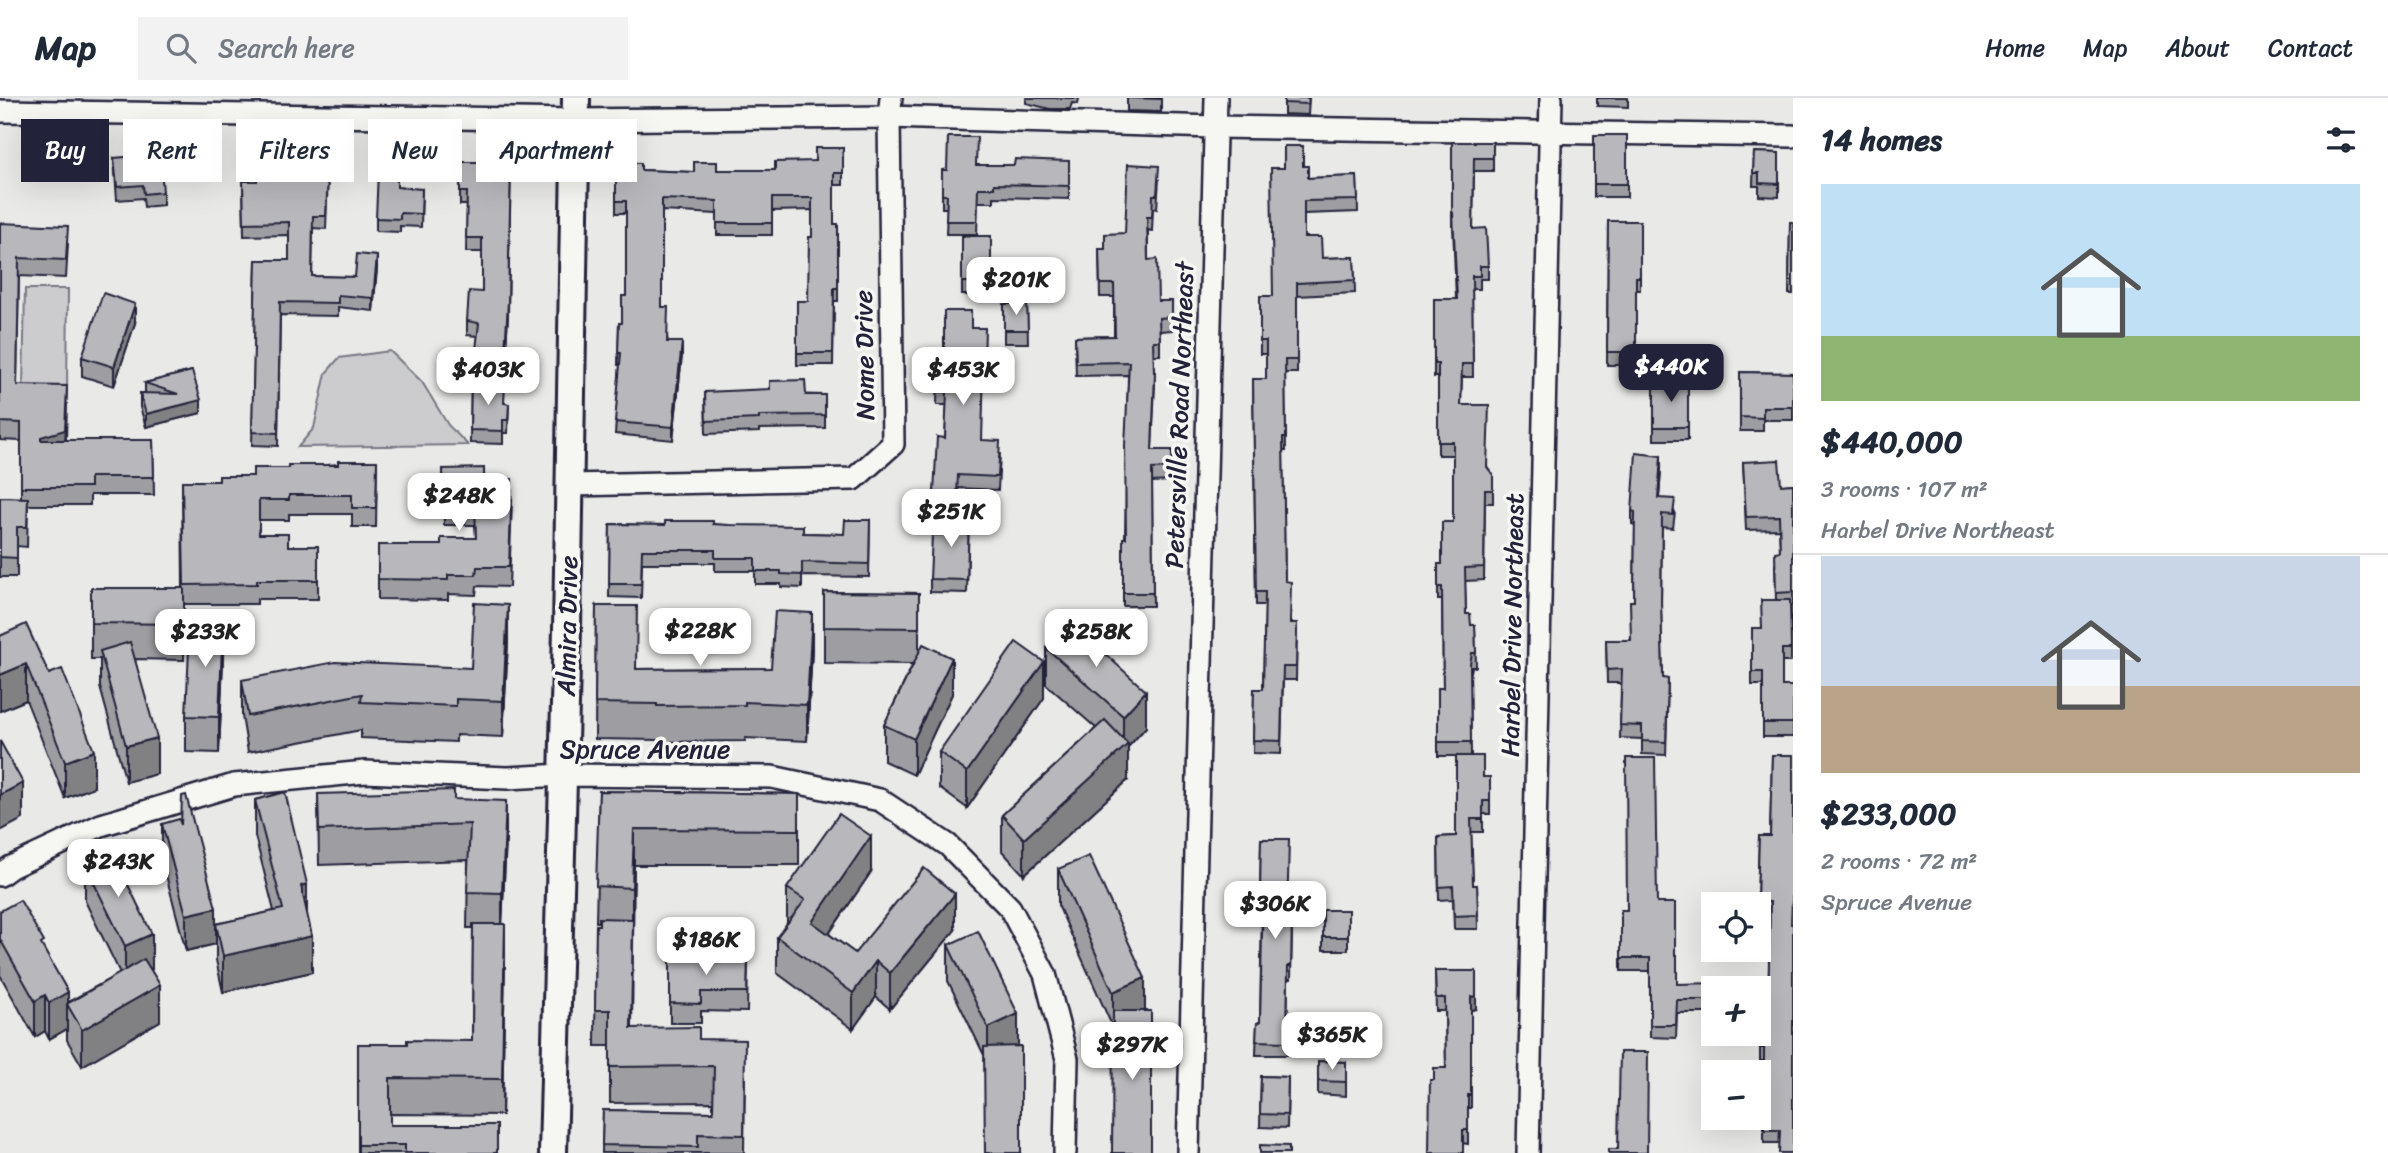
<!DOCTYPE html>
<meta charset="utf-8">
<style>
body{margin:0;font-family:Sriracha,sans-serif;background:#f2f2f3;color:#1f2937;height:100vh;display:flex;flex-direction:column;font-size:26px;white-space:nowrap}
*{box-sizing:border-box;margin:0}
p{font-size:23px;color:#747a83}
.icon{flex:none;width:38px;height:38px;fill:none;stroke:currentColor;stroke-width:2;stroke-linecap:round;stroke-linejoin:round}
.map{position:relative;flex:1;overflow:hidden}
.drawer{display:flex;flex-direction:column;background:#fff;width:595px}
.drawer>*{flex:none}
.top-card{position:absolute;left:21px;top:21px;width:665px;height:63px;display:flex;gap:14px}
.controls{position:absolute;left:1701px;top:794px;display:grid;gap:14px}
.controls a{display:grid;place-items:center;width:70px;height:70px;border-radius:0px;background:#fff;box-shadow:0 7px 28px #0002;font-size:35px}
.price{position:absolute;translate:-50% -60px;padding:0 16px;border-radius:14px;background:#fff;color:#222;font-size:23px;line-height:46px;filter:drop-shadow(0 2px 4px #0008)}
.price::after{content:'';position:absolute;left:50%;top:42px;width:21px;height:16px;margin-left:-10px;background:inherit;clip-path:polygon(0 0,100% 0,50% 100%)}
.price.current{background:#22223b;color:#fff}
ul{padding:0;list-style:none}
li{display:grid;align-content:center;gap:14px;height:371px;padding:0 28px}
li+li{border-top:2px solid #e0e1e3}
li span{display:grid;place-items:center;height:217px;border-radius:0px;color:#555}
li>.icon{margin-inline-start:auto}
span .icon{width:126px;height:126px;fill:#fffc;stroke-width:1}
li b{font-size:30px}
h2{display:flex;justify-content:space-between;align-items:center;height:84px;padding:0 28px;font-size:30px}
.chip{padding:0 24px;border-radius:0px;background:#fff;box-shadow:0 7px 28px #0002;font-size:24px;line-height:63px}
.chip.current{background:#22223b;color:#fff}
header{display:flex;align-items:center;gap:42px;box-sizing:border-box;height:98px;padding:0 35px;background:#fff;border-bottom:2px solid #e0e1e3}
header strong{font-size:33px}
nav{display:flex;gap:38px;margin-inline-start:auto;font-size:24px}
.search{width:490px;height:63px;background:#f2f2f3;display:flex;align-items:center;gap:18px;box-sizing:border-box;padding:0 24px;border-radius:0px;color:#747a83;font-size:26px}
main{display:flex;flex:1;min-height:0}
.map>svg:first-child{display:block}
.green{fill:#ccccce;stroke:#777784;stroke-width:2}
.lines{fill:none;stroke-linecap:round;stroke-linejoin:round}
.minor-casing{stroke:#22223b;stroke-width:26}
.tertiary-casing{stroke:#22223b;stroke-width:32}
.minor{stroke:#f6f6f2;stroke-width:21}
.tertiary{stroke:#f6f6f2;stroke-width:26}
.wall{fill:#9e9ea2;stroke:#22223b;stroke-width:2}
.shaded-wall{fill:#818184;stroke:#22223b;stroke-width:2}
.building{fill:#b8b8bc;stroke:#22223b;stroke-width:2}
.labels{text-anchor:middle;stroke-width:7;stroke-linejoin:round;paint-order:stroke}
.street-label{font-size:26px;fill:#22223b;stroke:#f6f6f2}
</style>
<header>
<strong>Map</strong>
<div class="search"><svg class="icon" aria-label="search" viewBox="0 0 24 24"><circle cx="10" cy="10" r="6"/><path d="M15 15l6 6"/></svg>Search here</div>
<nav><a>Home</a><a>Map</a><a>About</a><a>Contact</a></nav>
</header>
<main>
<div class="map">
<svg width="1793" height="1055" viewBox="0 0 1793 1055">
<rect width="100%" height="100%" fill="#e9e9e7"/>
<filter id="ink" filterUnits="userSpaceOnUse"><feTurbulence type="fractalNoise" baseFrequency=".0143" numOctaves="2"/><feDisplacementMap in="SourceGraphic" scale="14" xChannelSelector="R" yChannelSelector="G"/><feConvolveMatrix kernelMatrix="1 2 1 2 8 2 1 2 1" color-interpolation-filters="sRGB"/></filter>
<g filter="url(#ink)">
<!-- green -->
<g class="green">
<path d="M25 191H68L67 291 23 290Z"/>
<path d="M390 253 422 284 448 327 468 347 298 349 314 330 326 275 339 260Z"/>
</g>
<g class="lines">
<!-- minor casing -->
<g class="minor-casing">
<g id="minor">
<path d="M0 13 575 22 889 19 1215 29 1793 38"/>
<path d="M570 387 854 381 893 346 889 19 891 0"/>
<path d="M0 777 11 769 101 727 234 687 365 674 507 680 563 677 772 679 880 702 948 747 1010 810 1045 876 1067 961 1065 1055"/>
<path d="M1188 1055 1216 0"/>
<path d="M1528 1055 1551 0"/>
</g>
</g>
<!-- tertiary casing -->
<g class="tertiary-casing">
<path id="tertiary" d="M553 1055 567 531 576 0"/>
</g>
<!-- minor -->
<use href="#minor" class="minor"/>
<!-- tertiary -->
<use href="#tertiary" class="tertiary"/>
</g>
<!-- wall -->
<g class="wall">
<path d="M1026 0H1079L1078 6 1072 5 1070 11H1050L1026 5Z"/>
<path d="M1127 0H1161V14L1127 13Z"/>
<path d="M1284 0H1309L1308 17 1284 16Z"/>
<path d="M1597 0H1628V9L1597 8Z"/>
<rect x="1594" y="37" width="33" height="62"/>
<path d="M1452 44H1493V73H1474L1473 131 1488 168V181H1480V191H1472L1473 279H1462L1461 307 1488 370 1493 377V405H1485L1484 482 1465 483 1466 516 1471 527H1475L1476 569H1472L1470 579 1471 658H1438V590H1443L1442 502H1438V466H1442L1453 424V357H1438V279H1434V201H1456L1453 128H1452Z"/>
<path d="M843 50V87H834V126H838V203H834L833 267H797V203H808L812 139V112L772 113V137H717V116L662 113V209L668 244 682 257 673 342 615 336 620 267H618L619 225H622L626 198V115H616V64L641 72 694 74 717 72H775L815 63Z"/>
<path d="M1754 54 1779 55V99L1759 98V88H1753Z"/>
<path d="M114 60 163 94V107L144 109 143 100 117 102Z"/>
<path d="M1069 63V101L994 99V104H978L977 136H946L947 110H942V72L976 67H1014Z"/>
<path d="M460 64 508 217 505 267 476 265 478 238 467 237V223L482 194V154H466L467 107H460Z"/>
<path d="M1303 68 1308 80 1357 78 1358 114 1304 116V139L1322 160 1354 159 1355 195 1297 198V275H1285L1286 353H1283L1285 483 1291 525H1297L1296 582H1283L1281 656 1253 655 1254 591H1263L1265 507H1256L1253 281H1266V256H1260V198H1273L1284 70Z"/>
<path d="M328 75 326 131 313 130 312 178 355 179 377 170 373 213 338 209V218L280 217 278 348 252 347 256 162H289V137L244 138 243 83H257Z"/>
<path d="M1159 81 1157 111 1153 110 1152 133 1148 132V162L1158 203H1172V232L1160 233V257H1153L1155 287 1152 352H1172V383L1152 384 1153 508H1123V440H1125L1128 277 1076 278 1075 239 1114 238V199H1100L1099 151H1105L1125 135Z"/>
<path d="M422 91 421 129 400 128V134L376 133V120Z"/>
<path d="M1608 123H1640V192H1636V267H1607Z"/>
<path d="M1790 124H1793V196H1789Z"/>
<path d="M0 125 68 146 66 180 19 178 17 287 67 306 66 342H153L154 397H90V407H28L27 449 17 448V479H0V399L21 400V343L0 342Z"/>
<rect x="962" y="138" width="29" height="59"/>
<path d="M1004 206H1027L1028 245H1004Z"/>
<path d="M135 225 114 288 82 278V259Z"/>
<path d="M971 230 982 342 1000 356 998 392 958 390 957 410 934 409V395L945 340 947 307H937L938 272H944Z"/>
<path d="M192 273 201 315 146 329 140 309V295H145V285Z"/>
<path d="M1740 274 1793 275V322H1763V333H1740Z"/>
<rect x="1654" y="283" width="34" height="59"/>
<path d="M471 285 504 305 509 306 508 335H503V346L470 345Z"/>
<path d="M705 294 825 297V330L759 331V334L706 336Z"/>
<path d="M377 363 376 429H352V416H289V422H259V436L288 448H318V501H257V506H184V562L135 561 157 676 126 684 100 589V561H91V490H183L182 383H219L253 378 288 370Z"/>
<path d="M1743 364 1781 387 1793 386V507H1791V564H1782V588H1793V639H1763V587H1752V543L1762 530 1776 502 1775 467 1780 453 1779 431 1746 432Z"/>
<path d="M443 371 484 382 512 401 509 489 477 488 476 497 448 496V502L378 501V447H441L476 440 475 427H444Z"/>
<path d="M1661 371 1659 400 1675 414 1673 430 1662 429 1661 508 1663 580 1668 581 1666 657 1642 656V641L1620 640 1621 585H1607L1606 542H1631L1634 503 1635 427 1632 426V413Z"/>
<path d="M969 416 967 495 930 494V481L941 437Z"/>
<path d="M870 422 869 479 802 478V490L781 489V486H755V473H715V465H642L641 500 609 499 610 426 665 427 713 426 803 435 844 436Z"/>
<path d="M824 494 919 495V554L952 596 914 677 884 663V627L913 566 824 565Z"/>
<path d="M596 508 637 571 771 570 812 551 807 643 745 640V643L657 644V642L595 641Z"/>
<path d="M0 538 49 576 94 689 65 700 26 602 0 613Z"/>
<path d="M508 543 503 639 456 637V644L361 640V632L248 654 242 618V582L471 570Z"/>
<path d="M1046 550 1146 629 1128 649V682L1024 777 1002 753V717L1096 630 1046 586Z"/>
<path d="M223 561 219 655 186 654V618Z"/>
<path d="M1044 600 967 710 939 690V654Z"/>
<path d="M1772 657 1780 1045H1764V963H1760V918H1768L1770 818 1759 817V807H1757L1759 738H1770Z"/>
<path d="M1483 679H1490V716H1483V734H1471L1473 787H1477L1478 831H1454L1453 801 1439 802 1438 739 1456 738Z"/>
<path d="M599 693 799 696V767H634L632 930 699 941 745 978 744 1055H602L603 1012 713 1014V1004L610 1005V948H595L596 827H599V824H596Z"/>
<path d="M318 696 454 701 506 739 502 826 505 862 502 1017 390 1016V1027L497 1055H358V946H407L472 943 473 830H467L468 762 319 767Z"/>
<path d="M255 702 307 818 312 874 223 894 216 862V826L274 813 255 738Z"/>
<path d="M162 726 216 846 186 853 162 762Z"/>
<path d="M1261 741 1292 835 1291 881H1288L1287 957H1256L1257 925 1260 924 1262 805H1260Z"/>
<path d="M85 767 152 871 151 872 160 923 82 968 67 942V931L49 941 45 933 35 939 0 877V813L44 852 68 904 120 875 85 803Z"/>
<path d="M1058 771 1145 880 1113 930 1058 807Z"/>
<path d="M871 774 829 836 855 855 955 832 890 911 876 899 853 931 777 875V839L787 825V790Z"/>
<path d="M1657 805 1675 857 1677 886 1713 891V915H1677L1676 940 1650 939V873H1621V812H1627Z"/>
<rect x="1323" y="812" width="25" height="40"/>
<path d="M948 847 1018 948 984 957 948 883Z"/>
<path d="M670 859 748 860 747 914 701 913V925H670Z"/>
<path d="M1435 873 1476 911 1471 912V1010H1468V1046L1463 1045 1434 982 1446 970 1445 913H1436Z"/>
<path d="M1318 963 1346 964V998L1318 996Z"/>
<path d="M1261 978 1288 979 1287 1030 1260 1029Z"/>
</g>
<!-- shaded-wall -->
<g class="shaded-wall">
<path d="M511 64 508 217 505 267V254Z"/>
<path d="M377 158V170L373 213V200Z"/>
<path d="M135 206V225L114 288V269Z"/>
<path d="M682 244V257L673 342V329Z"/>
<path d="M67 288 65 350 41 357V339Z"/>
<path d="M201 302V315L146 329V316Z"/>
<path d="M1661 358V371L1658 413V400Z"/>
<path d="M508 507V543L503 639V603Z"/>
<path d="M812 515V551L807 643V607Z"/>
<path d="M223 525V561L219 655V619Z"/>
<path d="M952 560V596L914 677V641Z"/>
<path d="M1044 564V600L967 710V674Z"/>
<path d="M26 566V602L0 613V577Z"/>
<path d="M1146 593V629L1128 649V682L1024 777V741L1123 650V618Z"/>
<path d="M157 640V676L126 684V648Z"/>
<path d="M94 653V689L65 700V664Z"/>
<path d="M23 685V721L0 733V697Z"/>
<path d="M506 703V739L502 831V795Z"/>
<path d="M634 731V767L632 826V790Z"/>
<path d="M871 738V774L812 860V824Z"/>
<path d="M307 786V822L301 788Z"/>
<path d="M955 796V832L890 911V875Z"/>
<path d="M216 810V846L186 853V817Z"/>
<path d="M505 826V862L502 1017V981Z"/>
<path d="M152 836V871L125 884V848Z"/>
<path d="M312 838V874L223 894V858Z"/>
<path d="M876 863V899L853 931V895Z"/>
<path d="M1145 880V916L1113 930V894Z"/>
<path d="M160 887V923L82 968V932Z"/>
<path d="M68 894V909L67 906V931L49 941V905Z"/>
<path d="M45 897V933L35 939V903Z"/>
<path d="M1476 898V911L1471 912V899Z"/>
<path d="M1018 916V952L988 966V930Z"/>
</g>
<!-- building -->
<g class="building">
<path d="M1127 0H1161V1Z"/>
<path d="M1284 0H1309L1308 6 1284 5Z"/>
<rect x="1594" y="37" width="33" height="49"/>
<path d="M948 39H977L976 67H1014L1015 61 1069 63V88L994 86V90H978L977 123H946L947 97H942V72H947Z"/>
<path d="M1452 44H1493V60H1474L1473 131 1486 130 1488 168H1480V178H1472L1473 266H1462L1461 307H1489L1487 369 1493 377V392H1485L1484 469 1465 470 1466 516H1470L1471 527H1475L1476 555H1472L1470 566 1471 644H1438V590H1443L1442 489H1438V466H1442V424H1453V344H1438V266H1434V201H1457L1453 115H1452Z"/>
<path d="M1284 48H1303V68H1308V80L1357 78 1358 102 1304 103V139H1321L1322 160 1354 159 1355 182 1297 185V262H1285L1286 340H1283L1285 483 1291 484 1290 525H1297L1296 569H1283L1281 643 1253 642 1254 591H1263L1265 494H1256L1253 281H1266V243H1260V198H1273L1271 70H1284Z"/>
<path d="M815 50H843V75H834V126H838V190H834L833 255H797V203H808L809 139H812V100H772V125H717V103L662 101V209H668L667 244H682L673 329 615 324 621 255H618L619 225H622V198H626V103H616V64L641 65V72L694 74V64H717V72H775V64L815 63Z"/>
<path d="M1754 54 1779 55V86L1759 85V75H1753Z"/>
<path d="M160 56 163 94 144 96 143 87 117 89 114 60Z"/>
<path d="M460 64H511L508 204 505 254 476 252 479 225 467 223 469 193 482 194V140H466L467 94H460Z"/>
<path d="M1128 66 1159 68 1157 97H1153L1152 119H1147L1148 162 1157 161 1158 203H1172V219L1159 220 1160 243H1153L1154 274H1155L1152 352H1172V370L1152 371 1153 495H1123V440H1126L1125 348 1129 264 1076 265 1075 239 1115 238 1114 186H1100L1099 151H1105V136L1125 135Z"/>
<path d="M378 73 397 74V89L422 91 421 116 400 115V121L376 120Z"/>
<path d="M328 75 326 118H313L312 178 355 179 357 156 377 158 373 200 338 197V205L280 204 278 335 252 334 256 162H289V124L244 125 243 83H257V77Z"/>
<path d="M1608 123H1640V179H1636V254H1607Z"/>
<path d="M1790 124H1793V183H1789Z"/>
<path d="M0 125 68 128 66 162 19 160 17 287 67 288 65 332 41 339V342H153L154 379H90V389H21V325L0 324Z"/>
<rect x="962" y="138" width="29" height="46"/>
<path d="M103 195 135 206 114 269 82 259Z"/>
<path d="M1004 206H1027L1028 232H1004Z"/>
<path d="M944 213H971V230H985L982 342 1000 343 998 379 958 377 957 396 934 395 937 339 945 340 947 294H937L938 272H944Z"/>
<path d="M192 273 201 302 146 316 140 295 178 296 145 285Z"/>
<path d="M1740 274 1793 275V309H1763V320L1740 319Z"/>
<path d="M805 282 806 297H825V317L759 318V321L706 323 705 294 770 291V283Z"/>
<rect x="1654" y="283" width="34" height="46"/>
<path d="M471 285 505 287 504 305 509 306 508 322H503V333L470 332Z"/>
<path d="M1636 355 1661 358 1658 400 1675 401 1673 417 1662 416 1661 503 1663 580 1668 581 1666 644 1642 643V628L1620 627 1622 571 1607 572 1606 542H1631L1630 503H1634L1635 414 1632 413Z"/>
<path d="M1779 362 1781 387 1793 386V494L1776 495 1775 454 1780 453 1779 418 1746 419 1743 364Z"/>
<path d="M338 363H377L376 410H352V397H289V402H259V436H288V448H318V482H257V486L184 487 182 383H219V378H253V370H288V367H338Z"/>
<path d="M484 370V382L512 381 509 469H477L476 477H448V482L378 481V447H441V440H476L475 407 444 408 443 371Z"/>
<path d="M0 399 28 400 27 429H17V460L0 459Z"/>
<path d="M942 415 969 416 967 482 930 481 932 437H941Z"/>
<path d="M845 422H870L869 466 802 464V477L781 476V473H755V460H715V452H642L641 486H609L610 426 665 427V423H713V426L729 427 803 428V435L844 436Z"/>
<path d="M91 490H184V526L91 525Z"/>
<path d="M824 494 919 495V530L824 529Z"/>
<path d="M1761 502H1790L1791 551H1782V588H1793V625H1763V574H1752V530H1762Z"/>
<path d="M474 505 508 507 503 603 456 601V608L361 604 362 596 248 618 242 582 335 564 471 570Z"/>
<path d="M596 508H637L636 571 771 570 775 513 812 515 807 607 745 604V607L657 608V606L595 605Z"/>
<path d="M192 523 223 525 219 619 186 618 190 528 193 527Z"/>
<path d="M1070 524 1146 593 1123 618 1046 550Z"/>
<path d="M26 526 49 576 62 571 94 653 65 664 26 566 0 577V538Z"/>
<path d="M130 544 157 640 126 648 100 553Z"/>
<path d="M1016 544 1044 564 967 674 939 654Z"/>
<path d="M923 546 952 560 914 641 884 627Z"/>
<path d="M1105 622 1128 646 1024 741 1002 717Z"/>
<path d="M0 643 23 685 0 697Z"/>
<path d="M1772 657H1793V778L1791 826H1793V1055H1779L1780 1032H1764V950H1760V918H1768L1770 804H1757L1759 738H1770Z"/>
<path d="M1456 658H1483V679H1490V703H1483V721H1471L1473 787H1477L1478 817 1454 818 1453 788 1439 789 1438 739 1456 738Z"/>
<path d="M1626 660H1655L1657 805H1675V857H1677V886L1716 885V891H1713V902H1677L1676 927H1650V860H1621V812H1627Z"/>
<path d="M454 692V701L506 703 502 795 467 794 470 726 319 732 318 696Z"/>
<path d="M599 693 799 696V732L634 731 632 790 596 788Z"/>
<path d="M285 694 307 786 301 788 312 838 223 858 216 826 283 811 255 702Z"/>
<path d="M186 697 216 810 186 817 162 726 179 721 181 727 182 698Z"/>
<path d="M839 716 871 738 812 824 855 855 924 770 955 796 890 875 876 863 853 895 777 839 805 802 787 790Z"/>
<path d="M1261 741H1289L1287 822H1292L1291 868H1288L1287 944 1256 943 1257 925 1260 924 1263 792H1260Z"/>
<path d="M112 754 152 836 125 848 85 767Z"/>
<path d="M1089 758 1145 880 1113 894 1058 771Z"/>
<path d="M20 802 44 844 41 846 68 894 49 905 45 897 35 903 0 841V813Z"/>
<rect x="1323" y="812" width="25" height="27"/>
<path d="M599 820 633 821 631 930 699 929V941L745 942 744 1037 698 1036V1049L602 1047 603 1012 713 1014 714 968 610 969V912H595L596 827H599Z"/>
<path d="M473 826H505L502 981 390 980V1027H497V1055H405V1047H358V946H407V942L472 943Z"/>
<path d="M978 833 1018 916 988 930 948 847Z"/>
<path d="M670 859 748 860 747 894H701V906L670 905Z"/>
<path d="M144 861 160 887 82 932 67 906Z"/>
<path d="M1435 873H1476V898L1471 899V997H1468V1032H1463V1055H1429L1430 982H1434V970H1446L1445 900H1436Z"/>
<path d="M1113 913H1151V1055H1112Z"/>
<path d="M1021 948V1055H985L984 949Z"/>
<path d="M1620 954H1648L1647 1055H1609V1051H1618Z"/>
<path d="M1318 963 1346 964V984L1318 983Z"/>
<path d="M1261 978 1288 979 1287 1017 1260 1016Z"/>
<path d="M1260 1047 1289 1048V1055H1260Z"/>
</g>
</g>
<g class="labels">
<!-- street labels -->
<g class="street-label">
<text transform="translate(864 257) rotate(-91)" y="9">Nome Drive</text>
<text transform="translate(1179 317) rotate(-88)" y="9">Petersville Road Northeast</text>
<text transform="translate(1512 527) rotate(-89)" y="9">Harbel Drive Northeast</text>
<text transform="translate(567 528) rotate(-89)" y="9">Almira Drive</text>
<text x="645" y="660">Spruce Avenue</text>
</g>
</g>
</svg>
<div class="controls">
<a><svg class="icon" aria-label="locate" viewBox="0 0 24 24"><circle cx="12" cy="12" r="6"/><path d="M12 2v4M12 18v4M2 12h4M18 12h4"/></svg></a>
<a>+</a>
<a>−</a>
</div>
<b class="price" style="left:1016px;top:219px">$201K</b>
<b class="price current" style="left:1671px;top:306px">$440K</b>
<b class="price" style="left:488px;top:309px">$403K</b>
<b class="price" style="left:963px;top:309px">$453K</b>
<b class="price" style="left:459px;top:435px">$248K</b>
<b class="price" style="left:951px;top:451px">$251K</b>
<b class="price" style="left:700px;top:570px">$228K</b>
<b class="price" style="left:205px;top:571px">$233K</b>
<b class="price" style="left:1096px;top:571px">$258K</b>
<b class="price" style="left:118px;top:801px">$243K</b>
<b class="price" style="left:1275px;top:843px">$306K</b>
<b class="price" style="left:706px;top:879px">$186K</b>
<b class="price" style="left:1332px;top:974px">$365K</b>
<b class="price" style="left:1132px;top:984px">$297K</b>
<div class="top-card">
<a class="chip current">Buy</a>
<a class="chip">Rent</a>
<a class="chip">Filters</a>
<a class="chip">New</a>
<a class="chip">Apartment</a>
</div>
</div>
<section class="drawer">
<h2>14 homes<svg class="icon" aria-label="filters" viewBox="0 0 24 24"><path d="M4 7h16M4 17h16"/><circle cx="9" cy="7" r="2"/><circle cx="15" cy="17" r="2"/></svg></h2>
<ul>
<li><span style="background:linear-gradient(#bfe0f5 70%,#8fb573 0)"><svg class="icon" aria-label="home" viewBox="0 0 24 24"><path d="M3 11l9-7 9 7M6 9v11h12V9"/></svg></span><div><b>$440,000</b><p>3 rooms · 107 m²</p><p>Harbel Drive Northeast</p></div></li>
<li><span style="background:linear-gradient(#c9d6e8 60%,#b9a48a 0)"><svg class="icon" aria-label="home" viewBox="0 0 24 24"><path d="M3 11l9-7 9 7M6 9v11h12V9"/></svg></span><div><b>$233,000</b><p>2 rooms · 72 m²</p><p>Spruce Avenue</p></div></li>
</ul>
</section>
</main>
